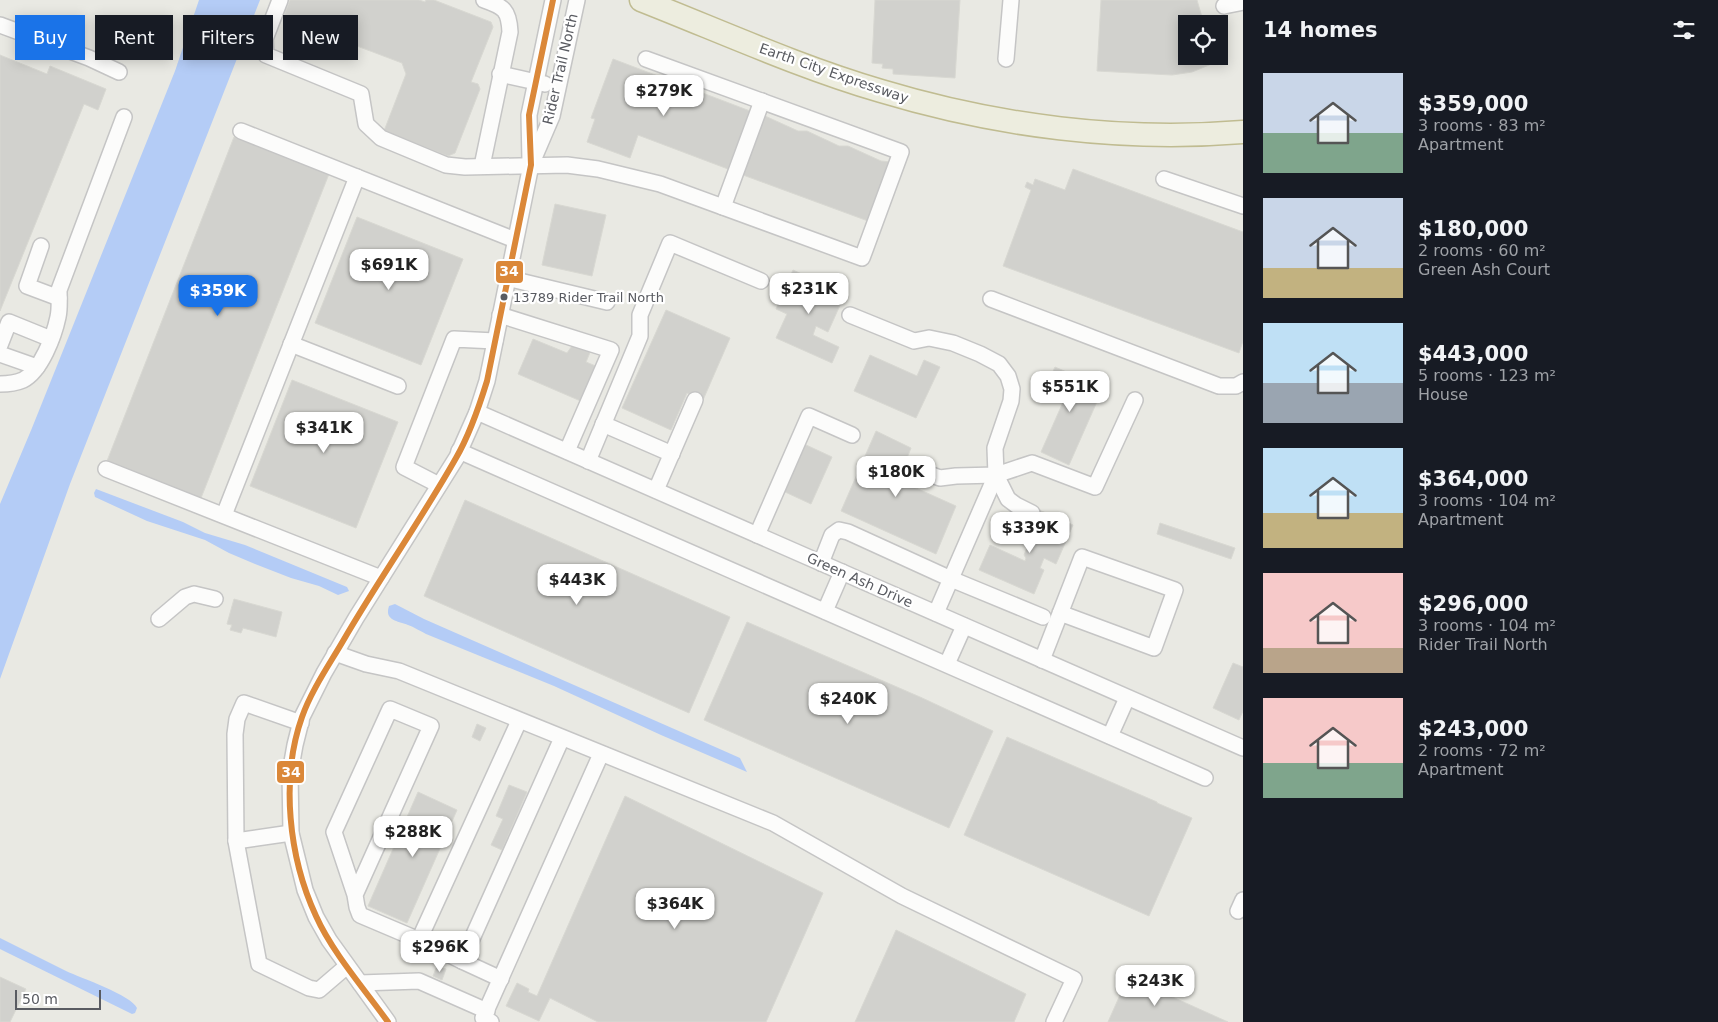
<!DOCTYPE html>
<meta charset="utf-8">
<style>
body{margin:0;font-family:"DejaVu Sans",sans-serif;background:#242831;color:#f1f3f6;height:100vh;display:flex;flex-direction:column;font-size:19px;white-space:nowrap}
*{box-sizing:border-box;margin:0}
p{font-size:16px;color:#9ea1a6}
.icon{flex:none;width:28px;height:28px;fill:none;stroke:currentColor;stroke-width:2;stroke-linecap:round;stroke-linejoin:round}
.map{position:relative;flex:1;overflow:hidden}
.details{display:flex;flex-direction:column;background:#171b24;width:475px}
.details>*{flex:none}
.hud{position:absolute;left:15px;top:15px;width:475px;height:45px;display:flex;gap:10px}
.tools{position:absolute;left:1178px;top:15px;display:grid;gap:10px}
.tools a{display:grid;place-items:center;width:50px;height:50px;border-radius:0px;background:#171b24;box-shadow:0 2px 12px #0003;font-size:25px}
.scale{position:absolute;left:15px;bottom:12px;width:86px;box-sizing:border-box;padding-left:5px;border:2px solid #595b61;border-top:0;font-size:14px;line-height:18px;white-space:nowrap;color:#595b61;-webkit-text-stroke:4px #fff;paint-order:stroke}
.price{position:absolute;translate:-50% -42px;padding:0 11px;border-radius:10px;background:#fff;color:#222;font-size:16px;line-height:32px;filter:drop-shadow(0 1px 2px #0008)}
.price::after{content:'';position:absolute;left:50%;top:30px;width:15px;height:11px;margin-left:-8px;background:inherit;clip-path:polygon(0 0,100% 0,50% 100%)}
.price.active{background:#1a73e8;color:#fff}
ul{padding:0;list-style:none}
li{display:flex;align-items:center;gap:15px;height:125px;padding:0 20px}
li span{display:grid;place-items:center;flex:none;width:140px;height:100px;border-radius:0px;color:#555}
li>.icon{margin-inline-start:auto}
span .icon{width:60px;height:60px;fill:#fffc;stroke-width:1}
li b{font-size:21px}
h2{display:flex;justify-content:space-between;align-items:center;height:60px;padding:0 20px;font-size:21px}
.tag{padding:0 18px;border-radius:0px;background:#171b24;box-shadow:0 2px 12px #0003;font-size:18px;line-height:45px}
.tag.active{background:#1a73e8;color:#fff}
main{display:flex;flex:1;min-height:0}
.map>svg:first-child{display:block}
.water{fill:#b4ccf6}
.building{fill:#d1d1cd;stroke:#d8d8d2}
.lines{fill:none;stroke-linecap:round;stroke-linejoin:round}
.minor-casing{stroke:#c5c5c5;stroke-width:18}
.highway-casing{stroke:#c0bc91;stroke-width:25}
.minor{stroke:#fcfcfb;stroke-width:15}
.highway{stroke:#ededdf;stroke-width:22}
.bus-1-casing{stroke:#fff;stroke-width:10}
.bus-1{stroke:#db8839;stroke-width:6}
.bus-dot{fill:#595b61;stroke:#fff;stroke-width:2}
.labels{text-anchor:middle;stroke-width:4.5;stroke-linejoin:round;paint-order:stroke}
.bus-label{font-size:13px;fill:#595b61;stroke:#fff;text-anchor:start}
.street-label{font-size:14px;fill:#595b61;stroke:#fff}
.line-badge{stroke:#fff;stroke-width:2}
.badge-label{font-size:14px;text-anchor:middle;font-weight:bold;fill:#fff}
</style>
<main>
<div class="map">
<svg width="1243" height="1022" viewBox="0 0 1243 1022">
<rect width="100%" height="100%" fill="#e9e9e3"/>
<!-- water -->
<g class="water">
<path d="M199 0H260L70 484 0 679V504L32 428 175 71Z"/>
<path d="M96 489 183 522 205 533 245 545 347 587 349 591 338 595 319 586 291 578 255 564 229 553 205 540 147 521 95 497 94 493Z"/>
<path d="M395 604 424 619 722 750 740 758 747 772 661 735 554 686 426 634C420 631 414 627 408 625 398 621 384 621 389 606Z"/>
<path d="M0 938C22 949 44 960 66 971 81 978 131 995 137 1008L135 1013 132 1014 8 953 0 949Z"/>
</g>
<!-- building -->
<g class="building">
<path d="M290 0H419L425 2 426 0H434L491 22 493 27 471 82 478 84 480 89 455 153 448 156 384 131 406 74 402 63 283 18Z"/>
<path d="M875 0H960L955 78 893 74V69L882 68 883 64 872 63Z"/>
<path d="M1101 0H1197L1204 24H1186V56H1213L1214 63 1192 72 1172 75 1097 71Z"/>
<path d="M0 55 47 74 50 66 106 89 98 110 84 104 0 311Z"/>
<path d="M613 59 750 111 728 169 638 135 630 158 587 142 595 119 591 118Z"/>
<path d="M765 116 798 131H807L839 146H848L881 161 891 162 868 221 743 175Z"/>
<path d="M234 137 329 174 201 498 107 461Z"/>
<path d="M1073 169 1243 232V341L1239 353 1003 266 1031 190 1025 187 1027 182 1033 185 1035 179 1065 190Z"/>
<path d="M555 204 606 215 592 276 542 265Z"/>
<path d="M357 217 463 259 421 365 315 323Z"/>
<path d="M793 270 845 294 828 332 816 326 813 335 839 347 832 363 776 338 787 314 776 309Z"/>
<path d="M666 310 730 338 703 400 687 393 671 430 622 408Z"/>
<path d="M533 339 567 353 574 343 591 350 586 362 598 367 583 402 518 374Z"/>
<path d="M870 355 917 376 924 360 940 367 916 418 854 391Z"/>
<path d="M1055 367 1103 388 1069 465 1041 452 1064 400 1044 391Z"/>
<path d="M292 380 398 422 356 528 250 486Z"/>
<path d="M876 431 911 448 898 480 956 506 936 554 841 511Z"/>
<path d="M804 444 832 457 811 504 783 491Z"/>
<path d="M465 500 730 617 689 713 424 596Z"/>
<path d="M1037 509 1073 525 1056 564 1044 558 1040 568 1044 570 1034 594 979 570 990 545 1025 561 1026 558 1024 555 1038 521 1033 519Z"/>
<path d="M1160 523 1235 548 1231 559 1157 534Z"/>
<path d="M234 599 282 612 276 637 243 628 241 633 230 630 232 625 227 624Z"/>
<path d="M747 622 920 697 993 731 949 828 704 720Z"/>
<path d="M1233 663 1243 667V711L1239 720 1213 708Z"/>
<path d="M477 724 486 728 480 741 472 737Z"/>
<path d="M1007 737 1157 802V803L1192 818 1149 916 964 835Z"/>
<path d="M509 785 527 792 502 850 491 845 503 819 496 816Z"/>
<path d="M418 792 457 810 407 923 368 906Z"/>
<path d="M625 796 823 893 766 1022H598L550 998 539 1021 506 1006 517 983 529 989 528 992 537 996Z"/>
<path d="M896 930 1026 994 1014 1022H855Z"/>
<path d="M437 966 446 969 442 980 433 976Z"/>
<path d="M0 977 26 989 10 1022H0Z"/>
<path d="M1128 977 1228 1022H1108Z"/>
</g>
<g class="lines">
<!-- minor casing -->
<g class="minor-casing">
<g id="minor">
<path d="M280 0 265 39 266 55 361 94 366 124 381 138 446 165 465 167 567 165 598 169 660 184 862 258 901 152 646 59"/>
<path d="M1224 6 1243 2"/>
<path d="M0 25 89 58 119 72"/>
<path d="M1006 59 1011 0"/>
<path d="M500 74 545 84"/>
<path d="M241 131 515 240"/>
<path d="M530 161 529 115 553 0"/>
<path d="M482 166 510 32C509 10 504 7 484 0"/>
<path d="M1164 179 1243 206"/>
<path d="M723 207 762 101"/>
<path d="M41 246 27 286 59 298"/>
<path d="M507 278 607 302"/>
<path d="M991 299 1219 386H1236L1243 382"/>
<path d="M500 315 611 350 567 451"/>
<path d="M850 315 914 341 929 338 953 343 980 354 999 364 1008 376 1012 389 1011 401 995 448 996 475 1008 499 1016 505 1032 513"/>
<path d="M291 344 398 386"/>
<path d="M0 345 9 322 51 339"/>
<path d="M0 354 37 367"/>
<path d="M0 384C8 384 16 383 23 380 41 371 54 336 58 317 60 308 59 298 59 290L124 117"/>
<path d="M477 412 1243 748"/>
<path d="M603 424 672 454"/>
<path d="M459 451 1205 778"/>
<path d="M588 461 640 336V315L670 243 761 281"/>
<path d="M910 467 940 478 956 476 996 475 1032 463 1095 487 1135 400"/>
<path d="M106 469 381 578"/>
<path d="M439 485 404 467 454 339 495 341"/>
<path d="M656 490 695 400"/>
<path d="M224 515 357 177"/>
<path d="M757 535 809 416 852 435"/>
<path d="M821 563 832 535 839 530 848 532 951 579 1043 617"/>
<path d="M825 611 842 572"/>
<path d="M936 613 996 475"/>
<path d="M159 619 185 597 194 594 215 599"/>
<path d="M335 653 366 664 399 671 773 823 902 896 1074 979 1054 1022"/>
<path d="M1042 660 1082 557 1175 590 1154 648 1060 613"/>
<path d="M947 664 964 626"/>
<path d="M301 723 244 703 237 719 235 734 236 841 259 964 309 988 319 990 347 966"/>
<path d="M1110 736 1127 698"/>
<path d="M236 841 291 833"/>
<path d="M355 895 334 832 390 709 431 726 355 895 357 907 360 915 419 940 519 721"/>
<path d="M1238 911 1243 900"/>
<path d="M419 940 462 961"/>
<path d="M501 979 462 961 562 738"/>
<path d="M360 983 419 981 487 1011"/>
<path d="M388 1022 329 940 316 917 305 890 291 833 290 773 295 745 302 717 324 673 356 618 457 457 477 412 487 381 531 165 552 116 577 0"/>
<path d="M491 1022 483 1018 601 754"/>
</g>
</g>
<!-- highway casing -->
<g class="highway-casing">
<path id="highway" d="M641 0C720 31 799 67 881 91 997 126 1122 142 1243 132"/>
</g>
<!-- minor -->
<use href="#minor" class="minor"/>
<!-- highway -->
<use href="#highway" class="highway"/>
<!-- bus-1 casing -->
<g class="bus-1-casing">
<path id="bus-1" d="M388 1022C365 990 332 952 316 916 289 858 280 779 302 717 311 691 329 665 343 641 379 579 421 520 456 458 470 434 479 407 487 381L531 165 529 115 553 0"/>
</g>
<!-- bus-1 -->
<use href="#bus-1" class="bus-1"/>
</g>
<!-- markers -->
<circle class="bus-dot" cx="504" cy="297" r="4.5"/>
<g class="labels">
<!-- bus labels -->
<g class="bus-label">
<text x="513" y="302">13789 Rider Trail North</text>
</g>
<!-- street labels -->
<g class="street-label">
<text transform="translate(560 69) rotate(-77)" y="5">Rider Trail North</text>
<text transform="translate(834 73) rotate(19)" y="5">Earth City Expressway</text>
<text transform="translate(860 580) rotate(24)" y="5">Green Ash Drive</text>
</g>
</g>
<g class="line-badge">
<rect x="495" y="260" width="29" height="24" rx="5" fill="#db8839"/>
<rect x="276" y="760" width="29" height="24" rx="5" fill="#db8839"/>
</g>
<g class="badge-label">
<text x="509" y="276">34</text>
<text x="291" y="777">34</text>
</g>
</svg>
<div class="tools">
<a><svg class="icon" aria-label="locate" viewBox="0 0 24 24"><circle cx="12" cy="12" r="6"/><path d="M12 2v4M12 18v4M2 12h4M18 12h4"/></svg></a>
</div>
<div class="scale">50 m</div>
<b class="price" style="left:664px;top:117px">$279K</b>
<b class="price" style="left:389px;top:291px">$691K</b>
<b class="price" style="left:809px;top:315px">$231K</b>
<b class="price active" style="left:218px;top:317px">$359K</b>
<b class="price" style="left:1070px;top:413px">$551K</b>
<b class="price" style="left:324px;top:454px">$341K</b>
<b class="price" style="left:896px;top:498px">$180K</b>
<b class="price" style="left:1030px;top:554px">$339K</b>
<b class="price" style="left:577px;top:606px">$443K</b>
<b class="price" style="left:848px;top:725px">$240K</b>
<b class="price" style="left:413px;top:858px">$288K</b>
<b class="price" style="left:675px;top:930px">$364K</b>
<b class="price" style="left:440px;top:973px">$296K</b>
<b class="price" style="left:1155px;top:1007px">$243K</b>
<div class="hud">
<a class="tag active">Buy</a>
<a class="tag">Rent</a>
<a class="tag">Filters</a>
<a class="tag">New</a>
</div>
</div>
<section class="details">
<h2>14 homes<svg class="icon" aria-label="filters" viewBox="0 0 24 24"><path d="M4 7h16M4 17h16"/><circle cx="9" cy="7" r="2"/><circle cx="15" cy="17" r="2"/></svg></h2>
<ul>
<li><span style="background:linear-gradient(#c9d6e8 60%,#7fa58c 0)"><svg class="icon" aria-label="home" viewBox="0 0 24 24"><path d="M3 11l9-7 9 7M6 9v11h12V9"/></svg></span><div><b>$359,000</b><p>3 rooms · 83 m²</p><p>Apartment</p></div></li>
<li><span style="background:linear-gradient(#c9d6e8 70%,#c2b280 0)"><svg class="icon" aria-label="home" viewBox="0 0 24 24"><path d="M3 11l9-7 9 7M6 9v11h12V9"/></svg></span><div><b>$180,000</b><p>2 rooms · 60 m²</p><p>Green Ash Court</p></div></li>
<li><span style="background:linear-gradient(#bfe0f5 60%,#9aa5b1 0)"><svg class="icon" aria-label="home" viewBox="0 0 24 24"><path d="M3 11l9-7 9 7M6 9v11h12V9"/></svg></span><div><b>$443,000</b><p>5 rooms · 123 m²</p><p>House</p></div></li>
<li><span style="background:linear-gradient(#bfe0f5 65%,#c2b280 0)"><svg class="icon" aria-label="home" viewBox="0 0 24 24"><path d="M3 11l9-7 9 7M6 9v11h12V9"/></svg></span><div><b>$364,000</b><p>3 rooms · 104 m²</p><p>Apartment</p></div></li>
<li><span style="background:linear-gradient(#f6c9c9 75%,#b9a48a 0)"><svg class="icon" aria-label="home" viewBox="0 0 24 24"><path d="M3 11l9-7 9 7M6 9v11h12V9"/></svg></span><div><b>$296,000</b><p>3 rooms · 104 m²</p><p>Rider Trail North</p></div></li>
<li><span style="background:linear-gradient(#f6c9c9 65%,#7fa58c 0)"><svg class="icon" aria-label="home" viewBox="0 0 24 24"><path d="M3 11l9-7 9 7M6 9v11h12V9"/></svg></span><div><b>$243,000</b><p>2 rooms · 72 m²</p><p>Apartment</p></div></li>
</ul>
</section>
</main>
